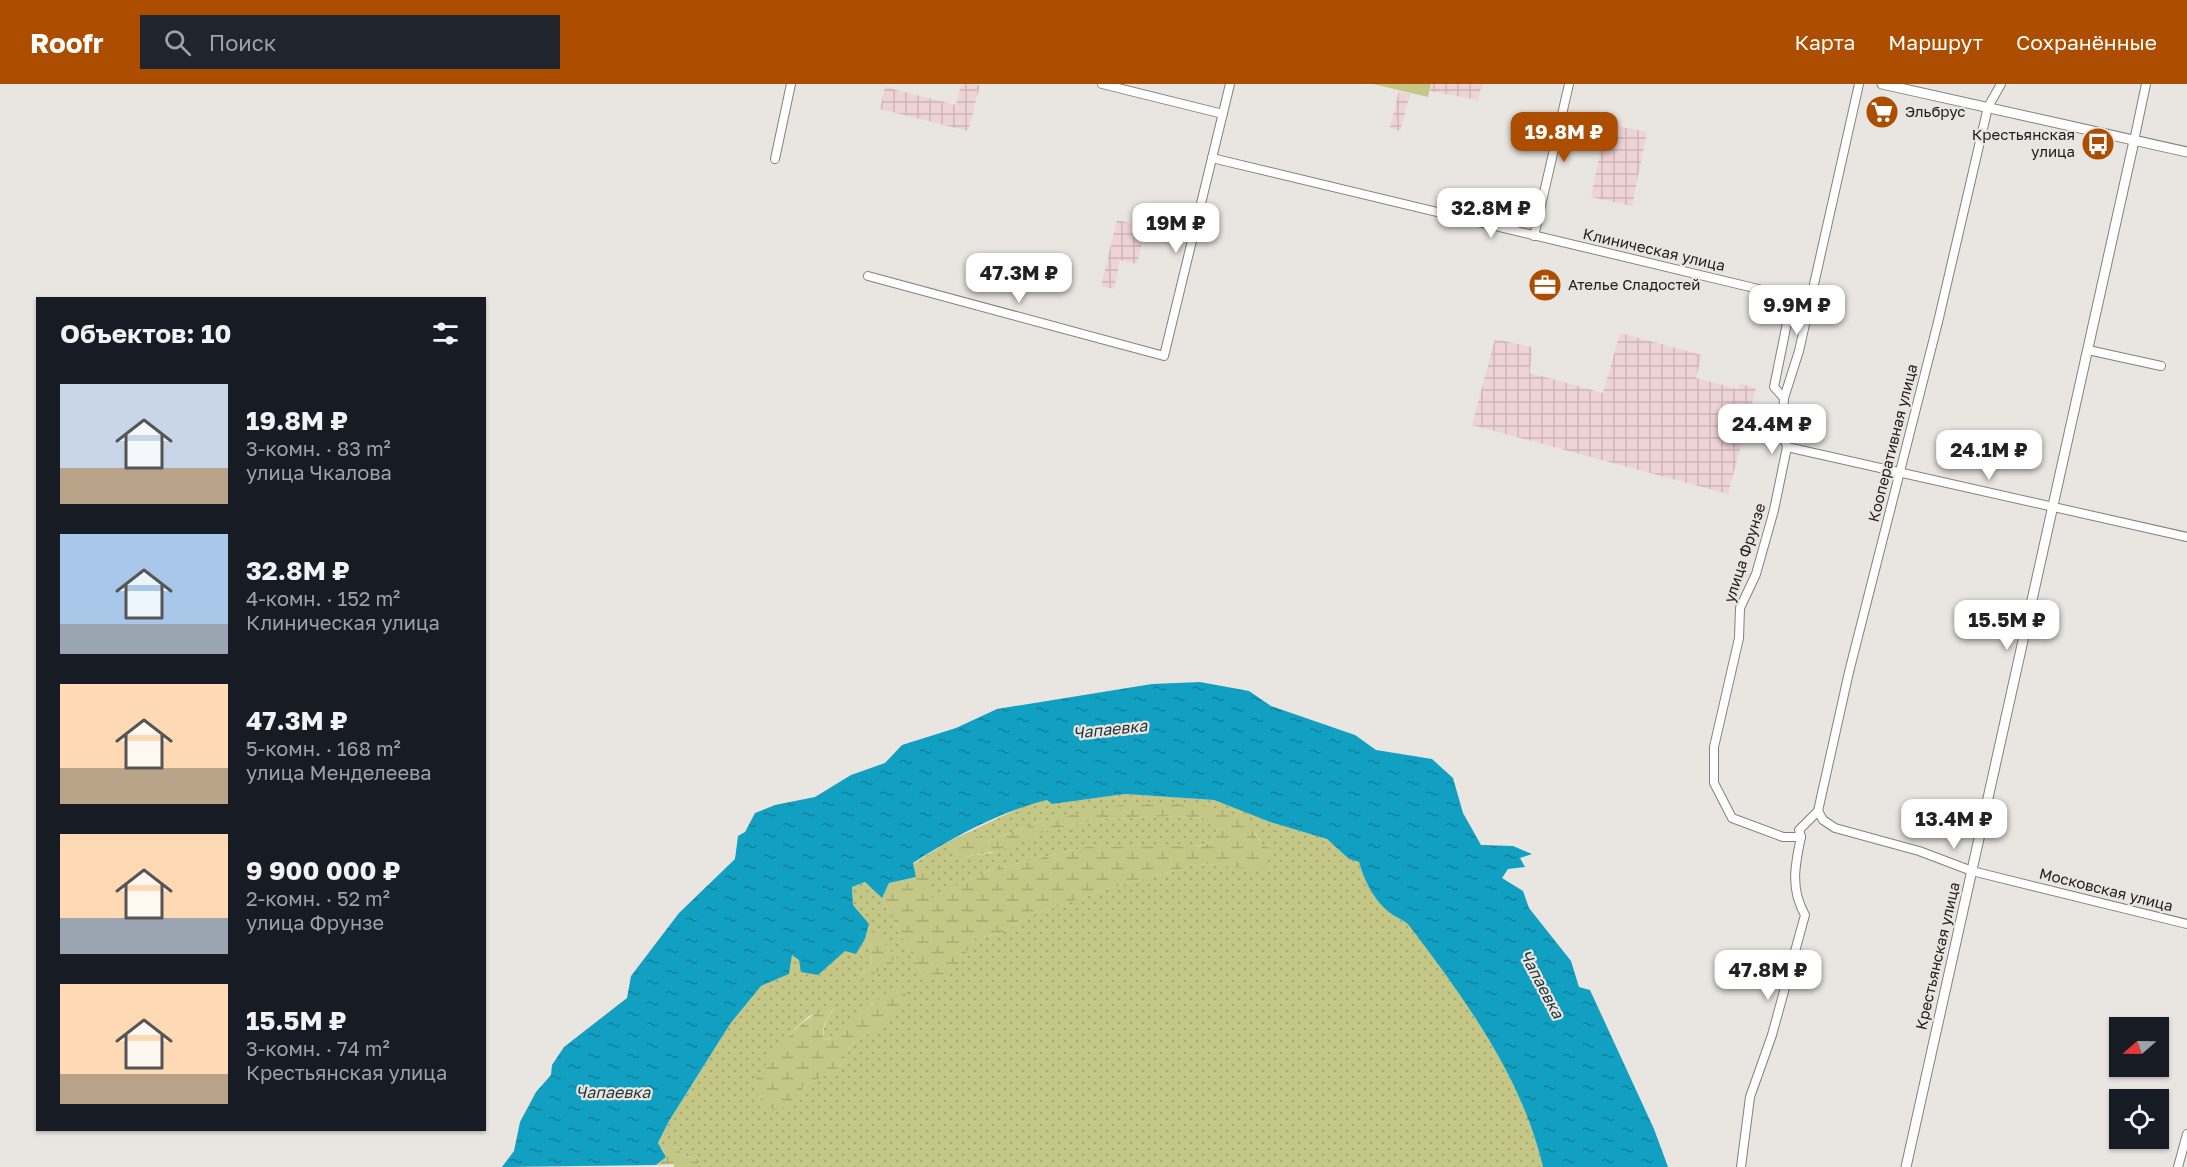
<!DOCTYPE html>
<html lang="ru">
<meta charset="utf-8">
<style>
body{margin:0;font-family:"Golos Text",sans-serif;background:#20242c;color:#f1f3f6;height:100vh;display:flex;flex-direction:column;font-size:22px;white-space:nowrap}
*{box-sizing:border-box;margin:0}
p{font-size:20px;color:#9ea1a6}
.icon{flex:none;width:33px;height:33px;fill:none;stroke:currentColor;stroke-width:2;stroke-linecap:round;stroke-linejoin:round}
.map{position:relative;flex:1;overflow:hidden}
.sheet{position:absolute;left:36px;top:213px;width:450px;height:834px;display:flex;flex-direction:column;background:#171b24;border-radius:0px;box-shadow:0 2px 4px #0004}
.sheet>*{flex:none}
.needle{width:39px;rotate:250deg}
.controls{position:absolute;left:2109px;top:933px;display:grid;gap:12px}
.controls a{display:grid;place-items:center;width:60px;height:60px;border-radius:0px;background:#171b24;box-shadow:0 2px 4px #0004;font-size:30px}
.price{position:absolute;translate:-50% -51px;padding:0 14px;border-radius:12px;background:#fff;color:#222;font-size:20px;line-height:39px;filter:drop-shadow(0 2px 3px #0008)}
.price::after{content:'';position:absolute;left:50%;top:36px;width:18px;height:14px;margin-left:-9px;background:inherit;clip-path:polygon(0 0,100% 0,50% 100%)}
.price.selected{background:#ac4d00;color:#fff}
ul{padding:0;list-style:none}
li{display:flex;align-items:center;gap:18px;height:150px;padding:0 24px}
li span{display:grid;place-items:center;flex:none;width:168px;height:120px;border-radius:0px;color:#555}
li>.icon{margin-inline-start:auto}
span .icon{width:72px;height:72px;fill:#fffc;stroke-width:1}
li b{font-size:26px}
h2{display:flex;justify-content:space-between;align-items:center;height:72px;padding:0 24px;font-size:26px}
header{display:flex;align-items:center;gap:36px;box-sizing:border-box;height:84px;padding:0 30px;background:#ac4d00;color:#fff}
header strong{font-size:28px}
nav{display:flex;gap:33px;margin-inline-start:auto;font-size:21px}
.search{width:420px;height:54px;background:#20242c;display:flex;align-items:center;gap:15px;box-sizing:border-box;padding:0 21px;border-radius:0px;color:#9ea1a6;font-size:22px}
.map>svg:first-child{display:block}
.industrial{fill:url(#industrial-grid)}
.green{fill:url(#green-dots);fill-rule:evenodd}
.wetland{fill:url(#wetland-marsh)}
.pitch{fill:#c4c786}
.water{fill:url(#water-ripples)}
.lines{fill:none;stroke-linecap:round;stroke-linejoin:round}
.minor-casing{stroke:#84807c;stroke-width:10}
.tertiary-casing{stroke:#84807c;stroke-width:11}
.minor{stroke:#fff;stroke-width:8}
.tertiary{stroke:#fff;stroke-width:9}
.labels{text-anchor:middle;stroke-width:4.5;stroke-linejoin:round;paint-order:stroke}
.poi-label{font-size:15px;fill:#22211f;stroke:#e9e5e1;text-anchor:start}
.street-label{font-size:15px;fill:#22211f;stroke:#e9e5e1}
.water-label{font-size:16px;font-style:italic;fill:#1f343a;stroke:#e9e5e1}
</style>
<header>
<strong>Roofr</strong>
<div class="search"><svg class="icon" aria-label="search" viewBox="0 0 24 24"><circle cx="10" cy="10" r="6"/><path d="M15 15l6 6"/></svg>Поиск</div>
<nav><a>Карта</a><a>Маршрут</a><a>Сохранённые</a></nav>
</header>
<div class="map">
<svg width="2187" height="1083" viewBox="0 0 2187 1083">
<defs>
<pattern id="industrial-grid" width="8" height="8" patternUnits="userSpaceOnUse" patternTransform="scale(1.5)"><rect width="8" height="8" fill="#efd4d7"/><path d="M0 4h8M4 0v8" fill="none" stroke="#cdb6b8"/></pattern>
<pattern id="green-dots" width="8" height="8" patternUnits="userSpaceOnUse" patternTransform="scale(1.5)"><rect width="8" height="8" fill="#c4c786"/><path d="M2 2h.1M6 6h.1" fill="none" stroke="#a8ab73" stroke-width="1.8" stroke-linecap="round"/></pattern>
<pattern id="wetland-marsh" width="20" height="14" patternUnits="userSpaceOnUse" patternTransform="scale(1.5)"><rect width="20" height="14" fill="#c4c786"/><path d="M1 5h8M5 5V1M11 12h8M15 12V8" fill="none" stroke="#a8ab73"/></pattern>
<pattern id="water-ripples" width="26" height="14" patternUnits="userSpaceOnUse" patternTransform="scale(1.5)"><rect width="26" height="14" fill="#11a0c1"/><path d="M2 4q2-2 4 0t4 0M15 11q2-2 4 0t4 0" fill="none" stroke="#10829c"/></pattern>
</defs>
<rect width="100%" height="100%" fill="#e9e5e1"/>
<!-- industrial -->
<g class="industrial">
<path d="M961 0 980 1 968 47 880 25 885 3 956 21Z"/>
<path d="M1432 0H1482L1478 16 1430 7Z"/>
<path d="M1399 7 1410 10 1400 47 1390 44Z"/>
<path d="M1606 40 1647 48 1632 122 1591 113Z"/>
<path d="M1117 136 1183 152 1180 163 1143 155 1137 180 1120 176 1114 205 1101 202Z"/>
<path d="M1620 249 1702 271 1696 294 1738 305 1740 300 1756 304 1728 410 1472 341 1495 255 1532 263 1530 289 1603 309Z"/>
</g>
<!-- green -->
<g class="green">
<path d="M1125 710 1214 716 1270 738 1327 755 1349 775 1359 778C1364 797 1376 820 1393 831 1401 836 1405 836 1411 844 1466 917 1522 993 1543 1083H697L700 1076 680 1070V1063L662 1065 658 1060 669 1037 730 940 761 902 789 890 792 870 818 891 845 866 856 869 865 855 870 858 872 882 864 888 861 897 883 885 897 872 890 867 853 821 852 803 865 798 882 814 923 893 964 872 975 854 1000 850 1029 832 1111 804 1191 782 1208 780 1230 782 1265 764 1254 748 1227 729 1194 721 1043 737 984 758 971 747 1026 721 1047 716 1052 720ZM874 918 876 944 850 961 844 977 837 985 766 1022 758 1012 754 998 795 945 809 932 834 925C826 934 822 943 824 956 844 953 860 932 874 918Z"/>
<path d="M1176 732 1203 734 1217 745 1211 759 1183 764 1086 763 987 787 930 815 913 780 949 757 954 767 965 773 991 769 1049 746 1104 735Z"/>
</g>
<!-- wetland -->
<g class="wetland">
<path d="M1126 720C1163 720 1213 714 1244 737 1256 746 1257 762 1273 765L1266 783 1252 786 1209 780 1191 782 1111 804 1029 832 1000 850 975 854C964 873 949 902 923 893L882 814 889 799 916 793 913 780C930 787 928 798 931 814L987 787 1086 763 1197 762 1211 759 1217 745 1203 734 1176 732 1104 735 1049 746 1003 766 965 773 954 767 949 757 971 747 984 758 1043 737Z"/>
<path d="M869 840 890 867 898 872 883 885 860 898 864 888 872 881 870 858 865 855Z"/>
<path d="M902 903 907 907 904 920 895 932 850 961 844 977 837 985 803 1003 787 1022 775 1026 766 1023 758 1012 754 998C770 974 804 925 834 924 826 934 821 943 824 956L830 955 891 905Z"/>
<path d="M680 1063V1070L700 1076 697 1083H674V1080L656 1081 666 1073 662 1065Z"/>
</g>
<!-- pitch -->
<path class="pitch" d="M1373 0H1431L1428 13Z"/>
<!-- water -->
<path class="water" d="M1200 598 1249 607 1271 622 1355 651 1376 666 1432 675 1453 694 1463 729 1481 761 1513 762 1532 770 1520 774 1525 783 1508 785 1502 794 1523 807 1529 824 1571 877 1579 903 1590 906 1654 1045 1668 1083H1543C1522 993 1466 917 1411 844 1405 836 1401 836 1393 831 1376 820 1364 797 1359 778L1349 775 1327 755 1270 738 1214 716 1125 710 1052 720 1047 716C1001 727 953 753 913 779L916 793 889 799 882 814 865 798 852 803 853 821 869 840 865 855 856 870 845 867 818 891 801 888 799 876 792 871 789 890 761 902 730 940 669 1037 658 1059 666 1073 656 1081 502 1083 514 1067 520 1038 536 1008 551 991 552 981 564 963 627 914 631 892 679 829 735 775 738 752 745 748 755 729 775 721 815 713 851 691 885 679 902 661 956 644 997 625 1152 600Z"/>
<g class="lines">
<!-- minor casing -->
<g class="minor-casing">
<g id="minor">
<path d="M1102 0 1223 30"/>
<path d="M1859 0 1799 267 1784 314 1782 348 1787 363 1774 426 1756 490 1740 524 1739 554 1714 663V699L1732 734 1783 753H1801L1799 746 1818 727 1823 736 1835 744 1919 767 1972 787 2187 840"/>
<path d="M2134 57 2146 0"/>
<path d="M1212 74 1775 209 1786 224 1787 239 1774 303 1784 314"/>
<path d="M775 75 791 0"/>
<path d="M1534 152 1569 0"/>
<path d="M868 192 1164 272 1230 0"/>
<path d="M2088 266 2161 282"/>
<path d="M1787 363 2187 453"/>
<path d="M1818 727 1849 588 1938 238 1988 23 2001 0"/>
<path d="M1741 1083 1750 1013 1772 951 1805 831C1790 805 1795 781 1801 753"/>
<path d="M2178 1083 2187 1050"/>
</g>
</g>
<!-- tertiary casing -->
<g class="tertiary-casing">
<g id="tertiary">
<path d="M1882 0 2187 68"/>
<path d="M1906 1083 2134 57"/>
</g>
</g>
<!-- minor -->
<use href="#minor" class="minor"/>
<!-- tertiary -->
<use href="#tertiary" class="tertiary"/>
</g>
<!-- icons -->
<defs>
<g id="supermarket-disc" transform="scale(1.725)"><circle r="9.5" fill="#ac4d00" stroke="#e9e5e1"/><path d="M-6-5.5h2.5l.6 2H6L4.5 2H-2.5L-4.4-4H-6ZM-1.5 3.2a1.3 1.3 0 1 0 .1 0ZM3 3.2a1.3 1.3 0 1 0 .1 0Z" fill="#fff"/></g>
<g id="bus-disc" transform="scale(1.725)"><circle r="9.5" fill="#ac4d00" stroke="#e9e5e1"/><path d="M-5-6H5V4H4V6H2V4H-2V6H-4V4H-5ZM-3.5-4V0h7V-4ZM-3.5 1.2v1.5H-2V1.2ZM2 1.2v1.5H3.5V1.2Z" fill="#fff"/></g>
<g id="office-disc" transform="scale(1.725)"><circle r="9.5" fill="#ac4d00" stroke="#e9e5e1"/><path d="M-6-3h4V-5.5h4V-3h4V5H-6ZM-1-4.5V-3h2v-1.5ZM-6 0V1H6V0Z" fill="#fff"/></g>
</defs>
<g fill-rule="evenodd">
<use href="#supermarket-disc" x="1882" y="28"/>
<use href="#bus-disc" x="2098" y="60"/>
<use href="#office-disc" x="1545" y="201"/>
</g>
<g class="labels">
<!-- poi labels -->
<g class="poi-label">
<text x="1905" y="33">Эльбрус</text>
<text x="2075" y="56" text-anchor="end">Крестьянская<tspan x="2075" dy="17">улица</tspan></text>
<text x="1568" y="206">Ателье Сладостей</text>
</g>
<!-- street labels -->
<g class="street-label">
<text transform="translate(1654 166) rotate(13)" y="5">Клиническая улица</text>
<text transform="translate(1893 359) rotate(-76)" y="5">Кооперативная улица</text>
<text transform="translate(1745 469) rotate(-72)" y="5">улица Фрунзе</text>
<text transform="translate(2106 806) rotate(14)" y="5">Московская улица</text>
<text transform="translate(1938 872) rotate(-77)" y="5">Крестьянская улица</text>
</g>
<!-- water labels -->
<g class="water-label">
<text transform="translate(1110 645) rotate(-6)" y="6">Чапаевка</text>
<text transform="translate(1542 900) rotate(62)" y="6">Чапаевка</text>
<text x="613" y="1014">Чапаевка</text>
</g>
</g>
</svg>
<div class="controls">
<a><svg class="needle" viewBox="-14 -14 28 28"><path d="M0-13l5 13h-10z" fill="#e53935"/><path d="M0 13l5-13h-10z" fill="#9ea1a6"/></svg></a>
<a><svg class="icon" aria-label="locate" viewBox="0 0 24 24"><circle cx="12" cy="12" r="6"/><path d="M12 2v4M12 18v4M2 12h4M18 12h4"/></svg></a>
</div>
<b class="price selected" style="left:1564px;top:79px">19.8M ₽</b>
<b class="price" style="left:1491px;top:155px">32.8M ₽</b>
<b class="price" style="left:1176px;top:170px">19M ₽</b>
<b class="price" style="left:1019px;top:220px">47.3M ₽</b>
<b class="price" style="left:1797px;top:252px">9.9M ₽</b>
<b class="price" style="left:1772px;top:371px">24.4M ₽</b>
<b class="price" style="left:1989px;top:397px">24.1M ₽</b>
<b class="price" style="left:2007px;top:567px">15.5M ₽</b>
<b class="price" style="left:1954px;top:766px">13.4M ₽</b>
<b class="price" style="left:1768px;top:917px">47.8M ₽</b>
<section class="sheet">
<h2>Объектов: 10<svg class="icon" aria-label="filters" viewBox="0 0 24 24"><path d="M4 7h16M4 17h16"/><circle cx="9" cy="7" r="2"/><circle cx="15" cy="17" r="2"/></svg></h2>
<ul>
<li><span style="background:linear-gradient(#c9d6e8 70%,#b9a48a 0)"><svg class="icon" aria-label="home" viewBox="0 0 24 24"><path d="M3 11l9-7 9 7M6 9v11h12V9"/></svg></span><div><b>19.8M ₽</b><p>3-комн. · 83 m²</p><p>улица Чкалова</p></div></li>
<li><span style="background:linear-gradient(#a9c7e8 75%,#9aa5b1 0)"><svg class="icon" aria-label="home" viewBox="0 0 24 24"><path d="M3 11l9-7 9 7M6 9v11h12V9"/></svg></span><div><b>32.8M ₽</b><p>4-комн. · 152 m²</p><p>Клиническая улица</p></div></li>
<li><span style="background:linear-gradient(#ffd9b3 70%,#b9a48a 0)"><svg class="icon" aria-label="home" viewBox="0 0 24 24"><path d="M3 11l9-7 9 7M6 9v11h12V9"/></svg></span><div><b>47.3M ₽</b><p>5-комн. · 168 m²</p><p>улица Менделеева</p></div></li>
<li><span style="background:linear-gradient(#ffd9b3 70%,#9aa5b1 0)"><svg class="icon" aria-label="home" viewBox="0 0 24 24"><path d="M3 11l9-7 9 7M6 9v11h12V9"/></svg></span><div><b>9 900 000 ₽</b><p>2-комн. · 52 m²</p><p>улица Фрунзе</p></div></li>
<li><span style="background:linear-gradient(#ffd9b3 75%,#b9a48a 0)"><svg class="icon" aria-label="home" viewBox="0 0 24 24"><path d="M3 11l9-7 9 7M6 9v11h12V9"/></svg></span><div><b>15.5M ₽</b><p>3-комн. · 74 m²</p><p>Крестьянская улица</p></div></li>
</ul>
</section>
</div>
